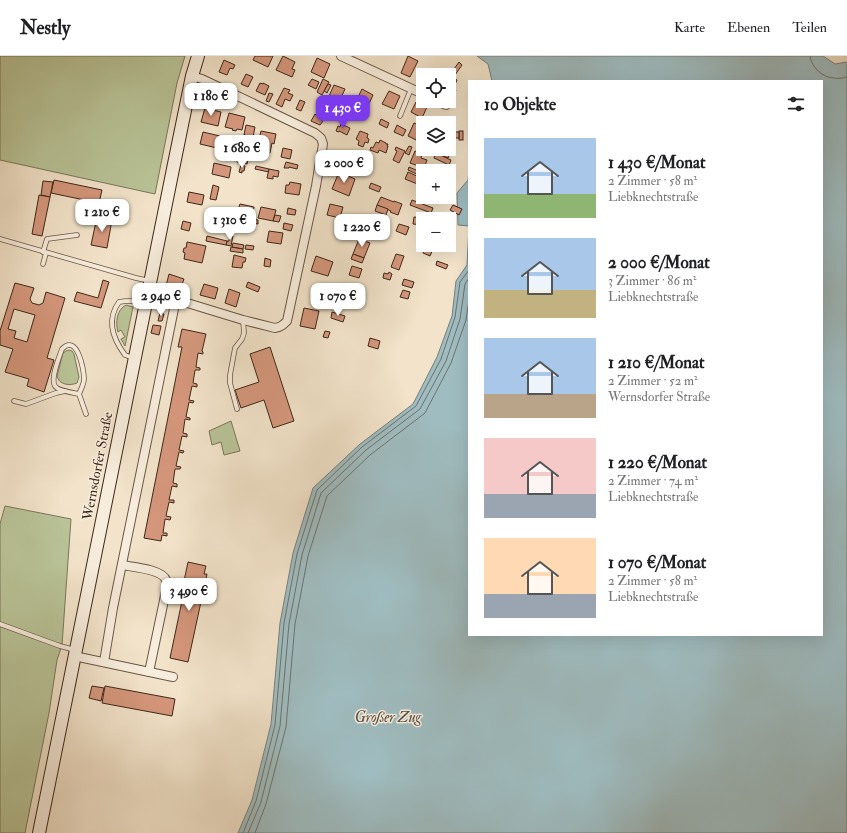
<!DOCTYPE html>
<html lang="de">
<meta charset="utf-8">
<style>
body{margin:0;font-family:"IM FELL Double Pica",serif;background:#f6f6f6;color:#202124;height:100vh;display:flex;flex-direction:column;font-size:15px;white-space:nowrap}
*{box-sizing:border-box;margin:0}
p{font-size:13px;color:#757577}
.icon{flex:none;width:22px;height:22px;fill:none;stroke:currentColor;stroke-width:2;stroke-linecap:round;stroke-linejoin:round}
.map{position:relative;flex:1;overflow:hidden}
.panel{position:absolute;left:468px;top:24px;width:355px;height:556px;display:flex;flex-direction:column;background:#fff;border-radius:0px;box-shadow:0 4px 16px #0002}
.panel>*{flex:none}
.buttons{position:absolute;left:416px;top:12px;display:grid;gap:8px}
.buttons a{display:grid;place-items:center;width:40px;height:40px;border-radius:0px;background:#fff;box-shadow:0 4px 16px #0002;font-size:20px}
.price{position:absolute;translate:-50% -34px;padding:0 9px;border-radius:8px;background:#fff;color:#222;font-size:13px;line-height:26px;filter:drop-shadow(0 1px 2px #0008)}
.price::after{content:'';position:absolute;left:50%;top:24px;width:12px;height:9px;margin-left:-6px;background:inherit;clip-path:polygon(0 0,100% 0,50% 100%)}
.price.active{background:#7c3aed;color:#fff}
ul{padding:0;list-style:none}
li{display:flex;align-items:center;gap:12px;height:100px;padding:0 16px}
li span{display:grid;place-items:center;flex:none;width:112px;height:80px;border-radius:0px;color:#555}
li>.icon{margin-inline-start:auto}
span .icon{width:48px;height:48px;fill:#fffc;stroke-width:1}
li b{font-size:17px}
h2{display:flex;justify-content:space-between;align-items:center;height:48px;padding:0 16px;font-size:17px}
header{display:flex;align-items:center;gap:24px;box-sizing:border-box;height:56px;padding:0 20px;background:#fff;border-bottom:1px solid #e0e0e0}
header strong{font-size:19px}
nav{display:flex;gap:22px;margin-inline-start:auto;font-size:14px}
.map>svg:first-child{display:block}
.green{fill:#b9c498;stroke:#7b7659}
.water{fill:#9fbcc0;stroke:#78807e}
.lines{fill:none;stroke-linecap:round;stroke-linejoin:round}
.shore{stroke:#6e726d;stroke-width:1}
.building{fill:#d5977c;stroke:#3d271a;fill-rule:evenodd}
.service-casing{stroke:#6a5646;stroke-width:5.5}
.minor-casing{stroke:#6a5646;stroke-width:10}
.secondary-casing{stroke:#3d271a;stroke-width:14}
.service{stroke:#f7eddd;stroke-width:4}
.minor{stroke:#f7eddd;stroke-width:8}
.secondary{stroke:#f7eddd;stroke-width:12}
.labels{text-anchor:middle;stroke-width:3;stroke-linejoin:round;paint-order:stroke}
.street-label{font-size:14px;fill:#3d271a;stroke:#f7eddd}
.water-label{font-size:15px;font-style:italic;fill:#564c44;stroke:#f7eddd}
</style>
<header>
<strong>Nestly</strong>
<nav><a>Karte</a><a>Ebenen</a><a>Teilen</a></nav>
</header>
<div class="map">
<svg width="847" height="777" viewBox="0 0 847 777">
<rect width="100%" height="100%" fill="#f2e3ca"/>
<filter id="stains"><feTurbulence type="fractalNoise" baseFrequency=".005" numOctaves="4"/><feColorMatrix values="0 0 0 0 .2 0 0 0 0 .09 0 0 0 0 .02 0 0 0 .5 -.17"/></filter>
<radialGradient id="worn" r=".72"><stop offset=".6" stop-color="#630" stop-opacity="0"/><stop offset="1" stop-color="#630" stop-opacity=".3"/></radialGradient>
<!-- green -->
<g class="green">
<path d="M0 0H185L177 27 155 138 0 104Z"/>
<path d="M126 249 133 251 125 290 121 283 125 281 121 274 118 276C115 267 117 253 126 249Z"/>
<path d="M69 294 72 295 74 298 79 321 77 327C70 330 59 329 57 320L63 297 66 295Z"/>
<path d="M231 365 240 395 224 399 221 386 212 389 209 375Z"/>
<path d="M5 450 71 463 62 589 57 604 49 657 25 777H0V468Z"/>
</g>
<!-- water -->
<path class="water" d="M477 0H823L835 8 847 6V777H238L252 744 271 668 280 567 293 497 313 432 360 388 413 348 437 301 452 260 456 225 467 209 469 170 458 169 457 137 468 124 469 113V579H822V25H492L488 8Z"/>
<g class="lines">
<!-- shore -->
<g class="shore">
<path d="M810 0C811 11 823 22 834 22 838 23 843 22 847 21"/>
<path d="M243 777 256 745 275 669 284 567 297 498 317 434 362 391 416 350 441 303 455 261 460 226 469 214"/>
<path d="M248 777 261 746 280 670 289 568 302 499 321 437 366 394 420 353 446 305 460 263 465 228 469 222"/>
<path d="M255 777 266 748 286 671 295 568 308 500 327 440 370 399 425 357 451 307 466 264 469 243"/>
</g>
</g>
<!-- building -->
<g class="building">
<path d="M255 0H273L268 11 253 4Z"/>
<path d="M283 0 295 6 292 13 295 14 292 21 276 14Z"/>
<path d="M408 0 418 5 410 21 401 17Z"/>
<path d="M317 2 330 8 324 22 311 16Z"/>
<path d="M224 4 235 9 233 13 230 12 227 19 219 16Z"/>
<path d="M459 6 462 9 450 26 449 20Z"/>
<path d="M422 15 431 19H423V27L417 25Z"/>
<path d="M246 18 253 21 248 31 241 28Z"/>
<path d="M454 22 457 24 453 33 456 34 453 39 449 37V30Z"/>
<path d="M312 23 319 26 316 33 308 29Z"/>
<path d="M323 23 329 26 322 39 317 36Z"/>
<path d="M260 27 263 28V27L269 30 265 39 256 35Z"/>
<path d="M328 28 331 29 327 37 324 35Z"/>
<path d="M334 29 345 33 340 44 329 40Z"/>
<path d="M284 32 290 34 288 37 293 39 290 45 285 43 282 51 276 48Z"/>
<path d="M362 33 373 39 368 50 356 45Z"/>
<path d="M202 35 210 37 207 48 199 46Z"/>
<path d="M389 35 400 40 394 53 382 48Z"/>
<path d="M269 37 273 38 269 46 266 45Z"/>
<path d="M300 44 305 46 301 55 296 53Z"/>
<path d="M416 46 427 51 422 62 411 56Z"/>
<path d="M205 52 221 56 218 70 201 66Z"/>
<path d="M319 53 325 56 321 64 323 65 320 69 311 65 315 58 316 59Z"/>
<path d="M229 57 245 61 242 74 237 73 236 75 232 74 233 73 225 71Z"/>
<path d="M381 63 389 67 387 72 379 68Z"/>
<path d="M414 67 423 71 422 87 408 80Z"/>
<path d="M341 68 350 72 347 79 339 75V76L336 75 338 70 340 71Z"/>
<path d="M246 69 255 71 253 81 244 79Z"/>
<path d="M397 69 406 74 403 80 394 76Z"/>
<path d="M261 75 276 78 274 88 272 87 270 97 256 94 257 88H258Z"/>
<path d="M360 75 368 78 367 82 369 83 368 87 365 86 363 91 358 89 359 85 356 83Z"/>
<rect x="459" y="75" width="4" height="9"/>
<path d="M203 76 220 80 217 92 200 88Z"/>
<rect x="453" y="76" width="6" height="6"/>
<path d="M380 84 386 87V88H388L387 90H388L386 97 379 94 378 97 370 94 371 91 373 92 376 86 379 87Z"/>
<path d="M409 90 412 91 409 99 405 97Z"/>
<path d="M396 91 405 95 399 107 393 104 397 95 395 94Z"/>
<path d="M283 92 292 94 290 103 281 101Z"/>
<path d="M439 93 450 98 448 102 437 97Z"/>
<path d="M415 95 422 98 421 102 427 104 424 112 410 107Z"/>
<path d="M239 96 249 99 247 108 237 106Z"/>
<path d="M436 97 451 104 449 109 434 102Z"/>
<path d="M286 106 298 109 297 113 289 111V112H284Z"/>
<path d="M214 107 231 111 229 122 212 118Z"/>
<path d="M241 109 245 110 244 115H242V117L239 116Z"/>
<path d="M256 110 269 113V116L255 113Z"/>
<path d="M409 111 423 117V121L408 114Z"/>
<path d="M269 113 279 115 278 121 273 120V123L267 122Z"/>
<path d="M339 116 355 123 349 140 332 133Z"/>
<path d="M408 116 423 123 420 129 405 123Z"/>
<path d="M54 124 102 134 99 147 51 137Z"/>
<path d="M43 125 53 126 50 141 41 139Z"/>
<path d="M290 126 301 128 299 139 285 137 286 129H289Z"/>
<path d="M371 127 381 131 379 136 369 132Z"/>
<path d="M213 129 219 131 216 144 210 143Z"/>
<path d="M189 136 204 139 202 149 187 146Z"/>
<path d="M39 139 50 141 42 180 32 178Z"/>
<path d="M381 141 394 146V145L402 148 398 159 390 156 391 155 377 149Z"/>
<path d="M412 144 433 152 431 157 410 149Z"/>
<path d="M240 148 254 151 253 158 238 154Z"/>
<path d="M330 148 343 151 340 162 327 159Z"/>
<path d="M377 149 388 153 386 159 375 155Z"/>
<path d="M453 149 462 153 459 159 450 154Z"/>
<path d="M261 151 276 154 273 165 258 162Z"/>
<path d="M288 152 296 154 295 159 287 158Z"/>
<path d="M275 159 281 160 279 166 273 165Z"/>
<path d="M239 160 258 164V168L238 164Z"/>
<path d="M97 161 112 164 107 192 91 189Z"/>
<path d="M226 161 237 163 234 174 224 172Z"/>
<path d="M371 161 384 166 380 177 367 172Z"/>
<path d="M414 161 424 162V163H423V169L413 168Z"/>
<path d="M237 163 251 166 250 169H248V170L236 168Z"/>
<path d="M183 165 191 167 189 175 181 173Z"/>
<path d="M284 167 293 169 291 175 283 173Z"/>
<path d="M399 168 409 171 406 179 396 175Z"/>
<path d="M269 175 283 177 281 188 267 186Z"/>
<path d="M230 179 233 180 231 190 226 189 227 185H229Z"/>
<path d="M207 180 227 185 226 189 206 185Z"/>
<path d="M359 183 370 187 364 202 353 198Z"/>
<path d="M187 186 206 190 202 207 184 203 185 197 183 196 184 192H186Z"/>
<path d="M233 187 244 189 243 193 232 191Z"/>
<path d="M246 189 254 190 253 194 245 193Z"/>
<path d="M426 190 433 193 430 200 423 197Z"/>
<path d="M231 191 243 193V197L230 195Z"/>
<path d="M353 198 364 202 362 207 351 203Z"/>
<path d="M396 198 404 200 399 214 391 211Z"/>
<path d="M234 199 246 202 245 206H243L242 212 232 211Z"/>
<path d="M316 200 333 206 328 220 311 215Z"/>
<path d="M265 202 271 204 270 211 264 210Z"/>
<path d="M437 205 448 209 446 213 436 209Z"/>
<path d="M352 210 362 213 359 222 349 219Z"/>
<path d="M389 216 392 218 390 224 383 222 384 217 388 218Z"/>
<path d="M169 218 184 223 180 234 166 230Z"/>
<path d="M404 223 414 226 412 232 402 229Z"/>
<path d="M103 224 109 226 101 252 74 245 77 236 98 242Z"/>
<path d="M248 226 260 231 258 236 246 231Z"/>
<path d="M15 227 34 232 30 243 32 247 39 249 43 247 46 236 65 242 47 302 54 304 44 336 27 330 29 323 5 316 13 293 0 289V275ZM14 253 35 259 27 286 14 282 16 275 8 273Z"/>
<path d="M204 228 218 232 215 243 200 239Z"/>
<path d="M329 231 347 236 341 253 324 248Z"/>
<path d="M229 233 240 237 236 251 225 247Z"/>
<path d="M403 234 410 236 408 243 400 241Z"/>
<path d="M304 252 319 255 315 273 300 270Z"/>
<path d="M332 256 345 260 343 266 331 262Z"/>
<path d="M160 257 164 258 162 265H158Z"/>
<path d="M153 269 161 270 159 279 151 277Z"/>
<path d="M182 273 206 278 202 295 203 296V298L198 297 196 311 200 312V314H195L193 327 197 328V331L192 330 189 344 194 345 193 347 189 346 186 361 190 362V364L185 363 183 377 187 378V381L182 380 179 394 184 395 183 397 179 396 176 410 181 411 180 413H175L173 427 177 428V431L172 430 169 444H174V447L169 446 166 460 171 461 170 464 165 463 163 477H167V480L162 479 161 485 144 482 182 291H178Z"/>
<path d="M325 275 330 276 328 282 323 281Z"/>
<path d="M370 282 380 285 378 293 368 290Z"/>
<path d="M270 291 294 365 273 372 264 344 241 352 235 334 259 326 250 298Z"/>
<path d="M188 506 206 510 204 518H207L188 606 170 602 186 526 184 525Z"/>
<path d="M92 630 104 632 101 645 89 642Z"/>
<path d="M105 630 175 643 172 660 102 647Z"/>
</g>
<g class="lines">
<!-- service casing -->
<g class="service-casing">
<g id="service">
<path d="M400 60 411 33"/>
<path d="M0 183 136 222 150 225"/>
<path d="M43 196 47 183 77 179"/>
<path d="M43 208 46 197"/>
<path d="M133 302 125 299C113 283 106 264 119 246 128 244 136 245 145 246"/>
<path d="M79 338C74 337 61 335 57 332 48 327 59 302 62 293 77 277 84 313 84 323 84 328 81 333 79 338L86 358"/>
<path d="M14 345 26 348 56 337 65 335"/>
<path d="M237 353 230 327V319L235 292 242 283 244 277 243 264"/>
<path d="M0 568 60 590 75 594"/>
</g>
</g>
<!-- minor casing -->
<g class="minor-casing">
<g id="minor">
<path d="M341 0 423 38"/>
<path d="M437 45 446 49"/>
<path d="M148 235 243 264 275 272C281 271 283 269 287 265L316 130 323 88 321 82 315 77 202 23 192 20"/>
<path d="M122 509C132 511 162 513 166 524 167 526 166 528 167 530L149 616"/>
<path d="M74 600 173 621"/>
<path d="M104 606 113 552 176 243"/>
</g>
</g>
<!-- secondary casing -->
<g class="secondary-casing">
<path id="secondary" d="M39 777 173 113 192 20 198 0"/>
</g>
<!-- service -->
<use href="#service" class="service"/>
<!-- minor -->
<use href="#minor" class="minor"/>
<!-- secondary -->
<use href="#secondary" class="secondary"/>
</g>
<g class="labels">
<!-- street labels -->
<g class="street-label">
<text transform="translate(97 410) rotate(-79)" y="5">Wernsdorfer Straße</text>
</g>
<!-- water labels -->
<g class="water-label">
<text x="388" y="666">Großer Zug</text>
</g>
</g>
<rect width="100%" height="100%" filter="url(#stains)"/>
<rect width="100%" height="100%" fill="url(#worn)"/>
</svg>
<div class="buttons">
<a><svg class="icon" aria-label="locate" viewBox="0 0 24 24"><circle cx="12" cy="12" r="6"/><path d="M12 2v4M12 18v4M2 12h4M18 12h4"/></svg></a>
<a><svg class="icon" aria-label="layers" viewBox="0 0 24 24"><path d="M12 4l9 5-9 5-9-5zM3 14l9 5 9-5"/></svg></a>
<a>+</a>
<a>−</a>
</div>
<b class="price" style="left:211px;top:61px">1 180 €</b>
<b class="price active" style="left:343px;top:73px">1 430 €</b>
<b class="price" style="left:242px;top:113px">1 680 €</b>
<b class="price" style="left:344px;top:128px">2 000 €</b>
<b class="price" style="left:102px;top:177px">1 210 €</b>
<b class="price" style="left:230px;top:185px">1 310 €</b>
<b class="price" style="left:362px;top:192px">1 220 €</b>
<b class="price" style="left:161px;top:261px">2 940 €</b>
<b class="price" style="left:338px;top:261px">1 070 €</b>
<b class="price" style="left:189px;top:556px">3 490 €</b>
<section class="panel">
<h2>10 Objekte<svg class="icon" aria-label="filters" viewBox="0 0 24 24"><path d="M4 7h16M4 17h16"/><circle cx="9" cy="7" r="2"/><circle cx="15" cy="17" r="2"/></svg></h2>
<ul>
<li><span style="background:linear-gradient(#a9c7e8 70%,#8fb573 0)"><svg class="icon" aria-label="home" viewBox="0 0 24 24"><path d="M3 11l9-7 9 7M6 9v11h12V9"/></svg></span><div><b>1 430 €/Monat</b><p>2 Zimmer · 58 m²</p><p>Liebknechtstraße</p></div></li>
<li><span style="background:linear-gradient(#a9c7e8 65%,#c2b280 0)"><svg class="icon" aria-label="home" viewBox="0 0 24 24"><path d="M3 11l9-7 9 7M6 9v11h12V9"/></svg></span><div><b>2 000 €/Monat</b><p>3 Zimmer · 86 m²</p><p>Liebknechtstraße</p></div></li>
<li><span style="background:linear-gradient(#a9c7e8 70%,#b9a48a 0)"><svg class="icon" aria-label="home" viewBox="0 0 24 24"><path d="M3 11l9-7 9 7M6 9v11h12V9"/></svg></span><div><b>1 210 €/Monat</b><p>2 Zimmer · 52 m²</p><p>Wernsdorfer Straße</p></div></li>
<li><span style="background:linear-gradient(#f6c9c9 70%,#9aa5b1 0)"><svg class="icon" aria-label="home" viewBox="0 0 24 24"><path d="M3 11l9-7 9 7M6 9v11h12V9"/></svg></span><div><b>1 220 €/Monat</b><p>2 Zimmer · 74 m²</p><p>Liebknechtstraße</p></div></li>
<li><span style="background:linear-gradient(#ffd9b3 70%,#9aa5b1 0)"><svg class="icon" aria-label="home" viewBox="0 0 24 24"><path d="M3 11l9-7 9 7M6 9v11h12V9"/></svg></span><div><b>1 070 €/Monat</b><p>2 Zimmer · 58 m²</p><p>Liebknechtstraße</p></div></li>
</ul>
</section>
</div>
